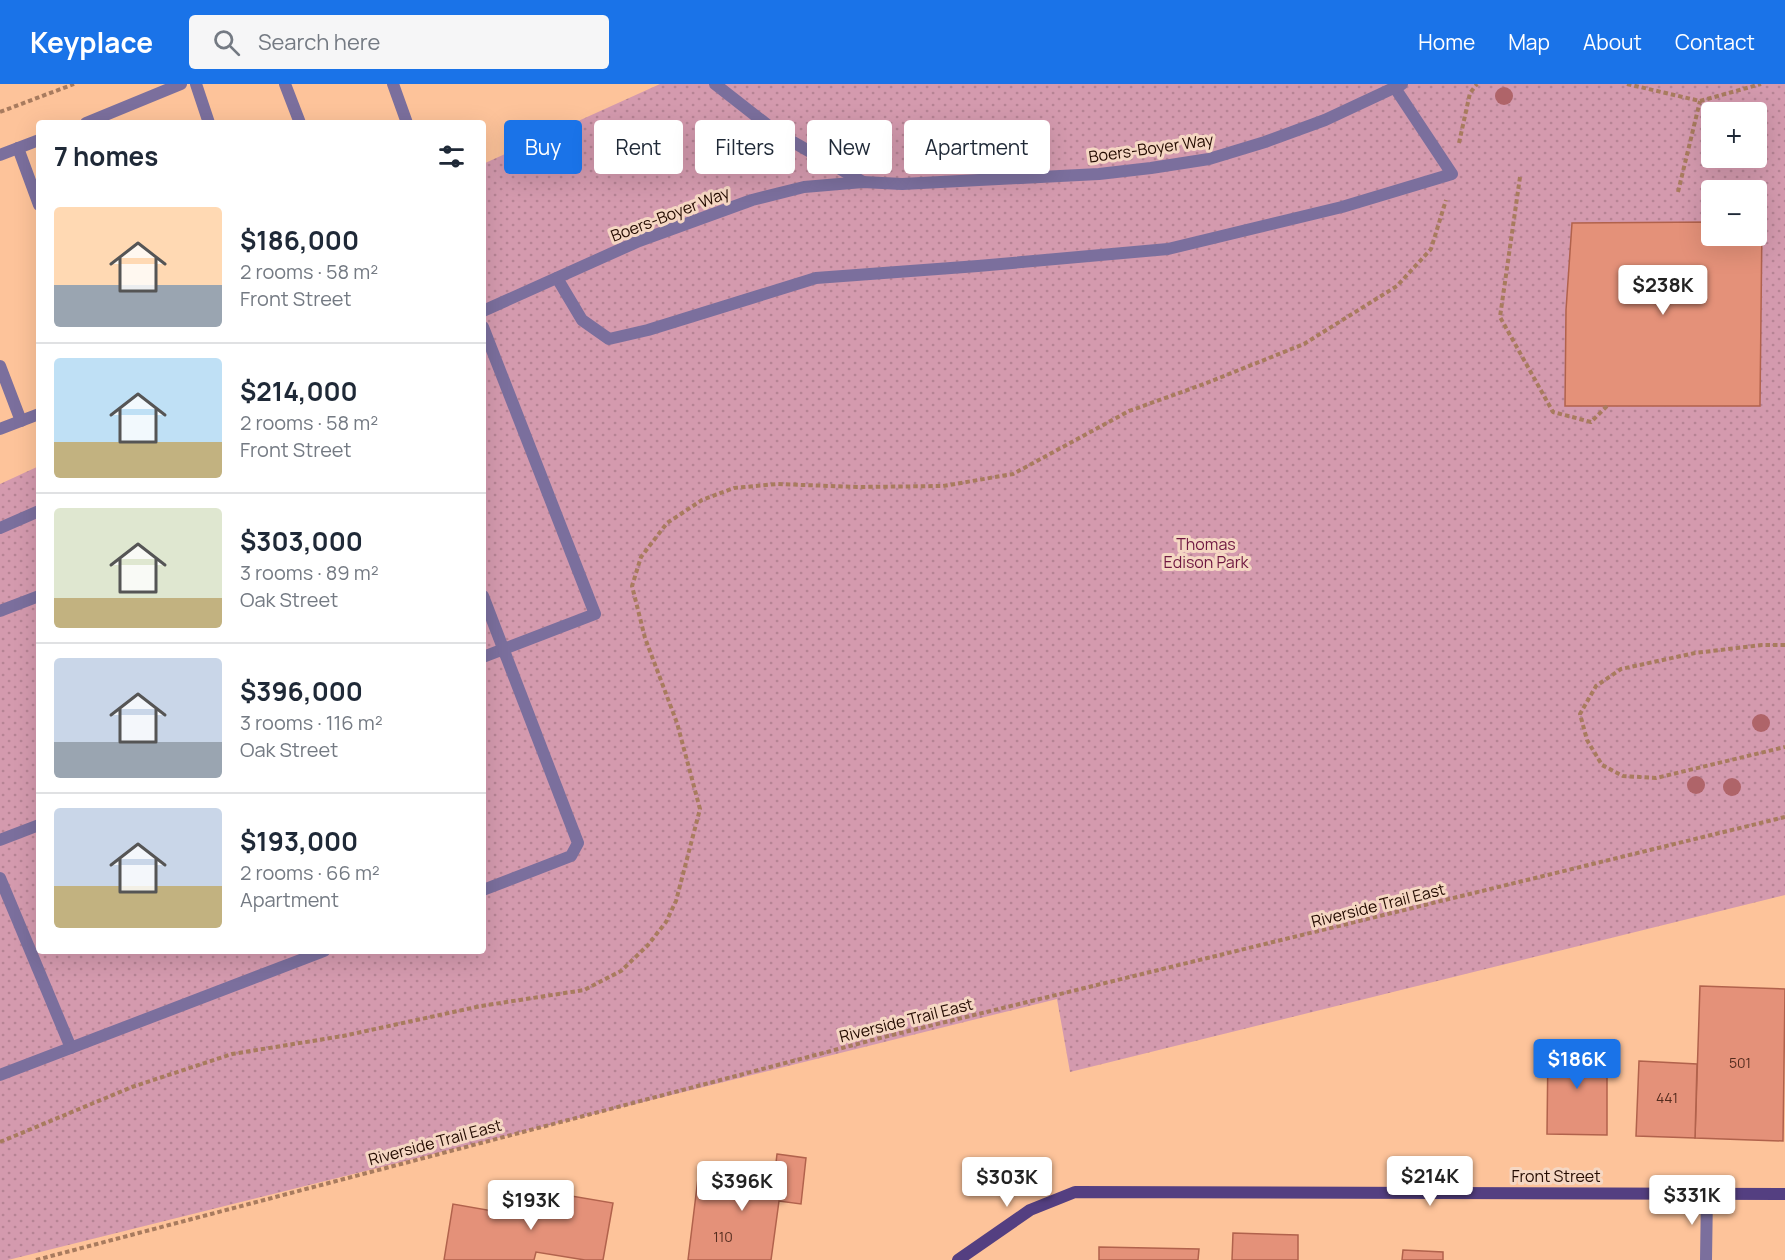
<!DOCTYPE html>
<meta charset="utf-8">
<style>
body{margin:0;font-family:Manrope,sans-serif;background:#f6f6f7;color:#1f2937;height:100vh;display:flex;flex-direction:column;font-size:22px;white-space:nowrap}
*{box-sizing:border-box;margin:0}
p{font-size:20px;color:#747a83}
.icon{flex:none;width:33px;height:33px;fill:none;stroke:currentColor;stroke-width:2;stroke-linecap:round;stroke-linejoin:round}
.map{position:relative;flex:1;overflow:hidden}
.panel{position:absolute;left:36px;top:36px;width:450px;height:834px;display:flex;flex-direction:column;background:#fff;border-radius:6px;box-shadow:0 6px 24px #0002}
.panel>*{flex:none}
.guide{position:absolute;left:504px;top:36px;width:570px;height:54px;display:flex;gap:12px}
.buttons{position:absolute;left:1701px;top:18px;display:grid;gap:12px}
.buttons a{display:grid;place-items:center;width:66px;height:66px;border-radius:6px;background:#fff;box-shadow:0 6px 24px #0002;font-size:30px}
.price{position:absolute;translate:-50% -51px;padding:0 14px;border-radius:6px;background:#fff;color:#222;font-size:20px;line-height:39px;filter:drop-shadow(0 2px 3px #0008)}
.price::after{content:'';position:absolute;left:50%;top:36px;width:18px;height:14px;margin-left:-9px;background:inherit;clip-path:polygon(0 0,100% 0,50% 100%)}
.price.active{background:#1a73e8;color:#fff}
ul{padding:0;list-style:none}
li{display:flex;align-items:center;gap:18px;height:150px;padding:0 18px}
li+li{border-top:2px solid #e0e1e3}
li span{display:grid;place-items:center;flex:none;width:168px;height:120px;border-radius:6px;color:#555}
li>.icon{margin-inline-start:auto}
span .icon{width:72px;height:72px;fill:#fffc;stroke-width:1}
li b{font-size:26px}
h2{display:flex;justify-content:space-between;align-items:center;height:72px;padding:0 18px;font-size:26px}
.pill{padding:0 21px;border-radius:6px;background:#fff;box-shadow:0 6px 24px #0002;font-size:21px;line-height:54px}
.pill.active{background:#1a73e8;color:#fff}
header{display:flex;align-items:center;gap:36px;box-sizing:border-box;height:84px;padding:0 30px;background:#1a73e8;color:#fff}
header strong{font-size:28px}
nav{display:flex;gap:33px;margin-inline-start:auto;font-size:21px}
.search{width:420px;height:54px;background:#f6f6f7;display:flex;align-items:center;gap:15px;box-sizing:border-box;padding:0 21px;border-radius:6px;color:#747a83;font-size:22px}
.map>svg:first-child{display:block}
.park{fill:url(#park-dots);fill-rule:evenodd}
.building{fill:#e49179;stroke:#b1624c;stroke-width:1.5}
.lines{fill:none;stroke-linecap:round;stroke-linejoin:round}
.path{stroke:#a87b5e;stroke-width:4;stroke-dasharray:4.5 3;stroke-linecap:butt}
.lane{stroke:#7b6f9d;stroke-width:12}
.street{stroke:#7b6f9d;stroke-width:12}
.secondary{stroke:#543f81;stroke-width:12}
.tree{fill:#af6469}
.labels{text-anchor:middle;stroke-width:6;stroke-linejoin:round;paint-order:stroke}
.number-label{font-size:14px;fill:#542c1e}
.street-label{font-size:16px;fill:#240b00;stroke:#f5d7c3}
.park-label{font-size:16px;fill:#6f1741;stroke:#f5d7c3}
</style>
<header>
<strong>Keyplace</strong>
<div class="search"><svg class="icon" aria-label="search" viewBox="0 0 24 24"><circle cx="10" cy="10" r="6"/><path d="M15 15l6 6"/></svg>Search here</div>
<nav><a>Home</a><a>Map</a><a>About</a><a>Contact</a></nav>
</header>
<div class="map">
<svg width="1785" height="1176" viewBox="0 0 1785 1176">
<defs>
<pattern id="park-dots" width="8" height="8" patternUnits="userSpaceOnUse" patternTransform="scale(1.5)"><rect width="8" height="8" fill="#d49aae"/><path d="M2 2h.1M6 6h.1" fill="none" stroke="#b68394" stroke-width="1.8" stroke-linecap="round"/></pattern>
</defs>
<rect width="100%" height="100%" fill="#fdc39a"/>
<!-- park -->
<path class="park" d="M660 0H1785V811L1070 988 1057 915 8 1176H0V400L39 382V867H483V186L485 184 483 179V80ZM1712 28H1756V74H1712ZM1712 106H1756V152H1712Z"/>
<!-- building -->
<g class="building">
<path d="M1712 138V152H1756V138H1762L1760 322H1565L1566 226 1572 139Z"/>
<path d="M1700 902 1785 905 1783 1057 1695 1054Z"/>
<path d="M1548 961 1607 962V1051L1547 1050Z"/>
<path d="M1639 977 1697 980 1695 1054 1636 1052Z"/>
<path d="M777 1070 806 1074 801 1120 779 1117 771 1176H688L699 1086 774 1096Z"/>
<path d="M536 1106 613 1119 603 1176H585L536 1168 534 1176H444L453 1120 532 1134Z"/>
<path d="M1233 1149 1298 1151V1176H1232Z"/>
<path d="M1099 1163 1199 1165 1198 1176H1099Z"/>
<path d="M1403 1166 1443 1168V1176H1402Z"/>
</g>
<g class="lines">
<!-- path -->
<g class="path">
<path d="M1627 0 1700 17 1761 0"/>
<path d="M0 28 74 0"/>
<path d="M1459 59 1470 9 1477 0"/>
<path d="M1520 93 1500 233 1553 328 1591 338 1607 322"/>
<path d="M1678 108 1700 17"/>
<path d="M1785 561H1762L1695 569 1621 585 1596 602 1580 630 1587 656 1602 681 1623 692 1656 694 1785 663"/>
<path d="M0 1058 132 1003 232 970 343 952 481 922 584 906 621 887 648 861 666 838 676 817 700 725 677 639 645 554 632 502 641 473 667 439 702 416 734 404 777 400 857 403 943 402 1013 390 1129 327 1204 300 1304 260 1397 202 1431 165 1446 116"/>
<path d="M36 1176 884 953 1785 733"/>
</g>
<!-- lane -->
<g class="lane">
<path d="M196 0 209 39"/>
<path d="M285 0 300 39"/>
<path d="M393 0 407 39"/>
<path d="M715 0 779 50 863 98"/>
<path d="M86 39 181 0"/>
<path d="M18 64 39 121"/>
<path d="M0 71 39 56"/>
<path d="M557 194 582 236 609 255 648 246 816 194 978 182 1168 165 1342 123 1452 90 1395 4"/>
<path d="M483 243 595 530 483 573"/>
<path d="M0 282 21 337"/>
<path d="M0 345 39 330"/>
<path d="M483 512 578 759 571 772 483 806"/>
<path d="M0 527 39 512"/>
<path d="M0 756 39 741"/>
<path d="M0 794 71 964"/>
<path d="M0 991 324 867"/>
</g>
<!-- street -->
<g class="street">
<path d="M483 227 639 157 752 116 804 103 863 98 902 100 1099 90 1151 84 1209 75 1265 58 1325 36 1402 0"/>
<path d="M0 444 39 427"/>
<path d="M1706 1176 1707 1109"/>
</g>
<!-- secondary -->
<path class="secondary" d="M958 1176 1030 1126 1075 1108 1785 1110"/>
</g>
<!-- trees -->
<g class="tree">
<circle cx="1504" cy="12" r="9"/>
<circle cx="1761" cy="639" r="9"/>
<circle cx="1696" cy="701" r="9"/>
<circle cx="1732" cy="703" r="9"/>
</g>
<g class="labels">
<!-- number labels -->
<g class="number-label">
<text x="1740" y="984">501</text>
<text x="1667" y="1019">441</text>
<text x="723" y="1158">110</text>
</g>
<!-- street labels -->
<g class="street-label">
<text transform="translate(1151 64) rotate(-8)" y="6">Boers-Boyer Way</text>
<text transform="translate(670 130) rotate(-21)" y="6">Boers-Boyer Way</text>
<text transform="translate(1378 821) rotate(-14)" y="6">Riverside Trail East</text>
<text transform="translate(906 936) rotate(-14)" y="6">Riverside Trail East</text>
<text transform="translate(435 1058) rotate(-15)" y="6">Riverside Trail East</text>
<text x="1556" y="1098">Front Street</text>
</g>
<!-- park labels -->
<g class="park-label">
<text x="1206" y="466">Thomas<tspan x="1206" dy="18">Edison Park</tspan></text>
</g>
</g>
</svg>
<div class="buttons">
<a>+</a>
<a>−</a>
</div>
<b class="price" style="left:1663px;top:232px">$238K</b>
<b class="price active" style="left:1577px;top:1006px">$186K</b>
<b class="price" style="left:1430px;top:1123px">$214K</b>
<b class="price" style="left:1007px;top:1124px">$303K</b>
<b class="price" style="left:742px;top:1128px">$396K</b>
<b class="price" style="left:1692px;top:1142px">$331K</b>
<b class="price" style="left:531px;top:1147px">$193K</b>
<div class="guide">
<a class="pill active">Buy</a>
<a class="pill">Rent</a>
<a class="pill">Filters</a>
<a class="pill">New</a>
<a class="pill">Apartment</a>
</div>
<section class="panel">
<h2>7 homes<svg class="icon" aria-label="filters" viewBox="0 0 24 24"><path d="M4 7h16M4 17h16"/><circle cx="9" cy="7" r="2"/><circle cx="15" cy="17" r="2"/></svg></h2>
<ul>
<li><span style="background:linear-gradient(#ffd9b3 65%,#9aa5b1 0)"><svg class="icon" aria-label="home" viewBox="0 0 24 24"><path d="M3 11l9-7 9 7M6 9v11h12V9"/></svg></span><div><b>$186,000</b><p>2 rooms · 58 m²</p><p>Front Street</p></div></li>
<li><span style="background:linear-gradient(#bfe0f5 70%,#c2b280 0)"><svg class="icon" aria-label="home" viewBox="0 0 24 24"><path d="M3 11l9-7 9 7M6 9v11h12V9"/></svg></span><div><b>$214,000</b><p>2 rooms · 58 m²</p><p>Front Street</p></div></li>
<li><span style="background:linear-gradient(#dfe7d0 75%,#c2b280 0)"><svg class="icon" aria-label="home" viewBox="0 0 24 24"><path d="M3 11l9-7 9 7M6 9v11h12V9"/></svg></span><div><b>$303,000</b><p>3 rooms · 89 m²</p><p>Oak Street</p></div></li>
<li><span style="background:linear-gradient(#c9d6e8 70%,#9aa5b1 0)"><svg class="icon" aria-label="home" viewBox="0 0 24 24"><path d="M3 11l9-7 9 7M6 9v11h12V9"/></svg></span><div><b>$396,000</b><p>3 rooms · 116 m²</p><p>Oak Street</p></div></li>
<li><span style="background:linear-gradient(#c9d6e8 65%,#c2b280 0)"><svg class="icon" aria-label="home" viewBox="0 0 24 24"><path d="M3 11l9-7 9 7M6 9v11h12V9"/></svg></span><div><b>$193,000</b><p>2 rooms · 66 m²</p><p>Apartment</p></div></li>
</ul>
</section>
</div>
